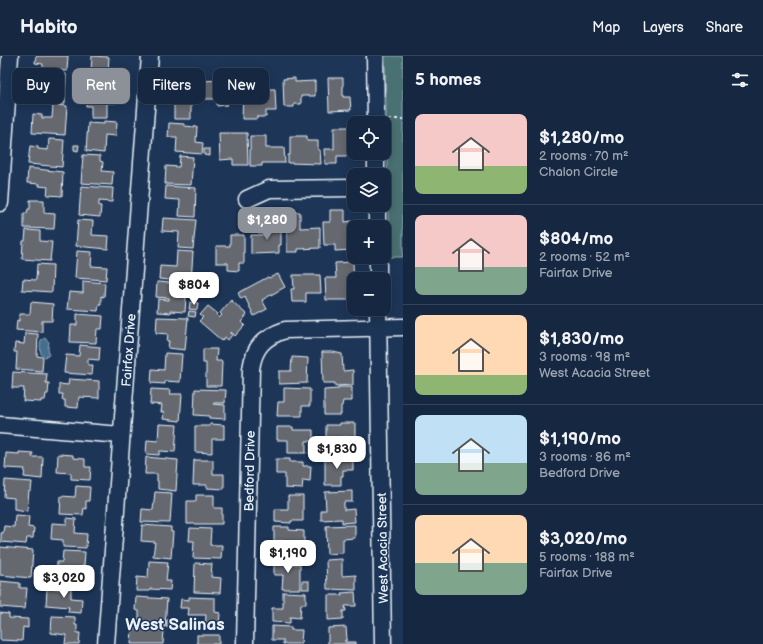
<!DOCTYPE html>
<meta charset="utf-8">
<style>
body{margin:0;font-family:"Balsamiq Sans",sans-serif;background:#1f3048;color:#f1f3f6;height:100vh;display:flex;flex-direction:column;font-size:15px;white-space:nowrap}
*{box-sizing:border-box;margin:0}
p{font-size:13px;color:#9ea6b1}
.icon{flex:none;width:22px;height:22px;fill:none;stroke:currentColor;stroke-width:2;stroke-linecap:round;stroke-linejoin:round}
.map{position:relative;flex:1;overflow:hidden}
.drawer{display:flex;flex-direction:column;background:#162841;width:360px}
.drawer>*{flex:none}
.top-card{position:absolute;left:12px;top:12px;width:331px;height:36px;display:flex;gap:8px}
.controls{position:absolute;left:347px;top:60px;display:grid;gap:8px}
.controls a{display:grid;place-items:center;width:44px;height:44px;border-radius:8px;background:#162841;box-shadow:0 2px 10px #0003,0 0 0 1px #35445a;font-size:20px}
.price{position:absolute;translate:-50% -34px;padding:0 9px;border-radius:8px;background:#fff;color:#222;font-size:13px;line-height:26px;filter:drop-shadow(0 1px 2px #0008)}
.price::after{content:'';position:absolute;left:50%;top:24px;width:12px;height:9px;margin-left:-6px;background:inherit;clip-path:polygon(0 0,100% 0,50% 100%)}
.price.selected{background:#8c9099;color:#fff}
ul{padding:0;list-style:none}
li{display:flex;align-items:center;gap:12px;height:100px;padding:0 12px}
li+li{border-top:1px solid #35445a}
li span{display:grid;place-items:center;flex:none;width:112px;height:80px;border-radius:8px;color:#555}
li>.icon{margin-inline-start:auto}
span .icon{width:48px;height:48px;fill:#fffc;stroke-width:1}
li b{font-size:17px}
h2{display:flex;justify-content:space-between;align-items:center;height:48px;padding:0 12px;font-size:17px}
.tag{padding:0 14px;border-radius:8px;background:#162841;box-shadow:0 2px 10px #0003,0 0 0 1px #35445a;font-size:14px;line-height:36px}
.tag.selected{background:#8c9099;color:#fff}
header{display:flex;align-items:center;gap:24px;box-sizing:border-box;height:56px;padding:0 20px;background:#162841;border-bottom:1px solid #35445a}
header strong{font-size:19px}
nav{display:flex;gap:22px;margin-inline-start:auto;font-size:14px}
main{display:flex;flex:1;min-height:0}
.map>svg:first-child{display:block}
.green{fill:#496f72;stroke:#98b0b5}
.water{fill:#446e8c;stroke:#86a2b7}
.building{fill:#666870;stroke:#e8f1f8}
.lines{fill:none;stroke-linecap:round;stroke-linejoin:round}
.minor-casing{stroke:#e8f1f8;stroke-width:19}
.path{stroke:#e8f1f8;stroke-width:2;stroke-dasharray:3 3;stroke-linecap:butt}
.minor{stroke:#1d3557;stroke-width:16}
.labels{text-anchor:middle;stroke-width:3;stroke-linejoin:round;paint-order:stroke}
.street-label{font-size:13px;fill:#e8f1f8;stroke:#1d3557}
.district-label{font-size:17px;font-weight:bold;fill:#e8f1f8;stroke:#1d3557}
</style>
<header>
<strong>Habito</strong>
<nav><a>Map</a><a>Layers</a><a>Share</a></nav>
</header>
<main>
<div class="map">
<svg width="403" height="588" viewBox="0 0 403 588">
<rect width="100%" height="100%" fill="#1d3557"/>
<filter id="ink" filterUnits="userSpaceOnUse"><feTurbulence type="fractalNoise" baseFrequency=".025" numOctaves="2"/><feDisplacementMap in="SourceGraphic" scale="8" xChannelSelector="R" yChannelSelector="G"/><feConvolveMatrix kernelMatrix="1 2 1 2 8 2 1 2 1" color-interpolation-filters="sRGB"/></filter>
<g filter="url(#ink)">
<!-- green -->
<path class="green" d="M385 0H403V201H389Z"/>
<!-- water -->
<path class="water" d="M45 282 49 286 48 292 49 298 48 300 45 301 41 298 40 290 41 284Z"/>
<!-- building -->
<g class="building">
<path d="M36 0H68L67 15 43 14V8L35 7Z"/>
<path d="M92 0 109 1 108 16 122 17 121 31 105 30V28L84 26 85 14 91 15Z"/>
<path d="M37 15 66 18 65 48 50 47 51 36 35 35Z"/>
<path d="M295 22V26L315 25V40H301V48H294V51H284L283 23Z"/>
<path d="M328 22H343V41H350L351 54 329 55Z"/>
<path d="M176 23 191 24V63H174V48H171V35H176Z"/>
<path d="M237 23 238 42H227V49L217 50V43H202V25Z"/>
<path d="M241 23H256V33H275L276 55H266V61H257V63H242L243 37H241Z"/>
<path d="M100 33 116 34V47H107V62H91V50H86V40H91V38H100Z"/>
<path d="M53 49 67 50 65 79 32 77 33 58 42 59V62H52Z"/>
<path d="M104 65 117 66 116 80 105 79 104 97 86 95 88 67 104 68Z"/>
<path d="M169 67 184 68V70L197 71 196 86 203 87 202 98 176 96 177 81H168Z"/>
<path d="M334 71H351V100H337V108H325L324 93H334Z"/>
<path d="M219 77H247L248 109H233V103L220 104Z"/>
<path d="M250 80H266V92H284L285 107H262V110H250Z"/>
<path d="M290 80H307V85H318V94H320L321 108 288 107V99H290Z"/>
<path d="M49 83 64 84 62 111 28 108 30 90 38 91V93L48 94Z"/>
<path d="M74 89H79L78 95 74 94Z"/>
<path d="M204 93H210V100L204 99Z"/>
<path d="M83 99 100 100V105L103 106 102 115 113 116 112 129 81 127Z"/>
<path d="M180 100 193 101 191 129 165 128 166 110 179 111Z"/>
<path d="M28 112 63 116 62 140 47 139 48 131 39 130 40 128 27 127Z"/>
<path d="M81 130 113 132 112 146 99 145V150H101L100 161 79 159Z"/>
<path d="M166 130 196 132 195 161 179 160 180 144 165 143Z"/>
<path d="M30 144H44V157L55 158 54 173 24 172V157H27L28 153H30Z"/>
<path d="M330 154H345V166L352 165 353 194 335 195V189H324L323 166H330Z"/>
<path d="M300 156V172L320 171V192L298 193V196H287V157Z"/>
<path d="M163 162 196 164 193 193 178 192 179 176 162 175Z"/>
<path d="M78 164 93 165 92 179 109 180 108 193 76 190Z"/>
<path d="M268 169H281V189H279V197L251 198V179H268Z"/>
<path d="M26 174 40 175V185L52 186 50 205 22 203 23 185H25Z"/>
<path d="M230 179H244V207H239V215L228 214V207H216V190H230Z"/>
<path d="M77 195 92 196 91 210 107 211 106 224 75 222Z"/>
<path d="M177 195 193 196 191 226 159 223 160 210 176 211Z"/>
<path d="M353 206 354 232 350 233 351 244H326L325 222H336L335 207Z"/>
<path d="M37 208 53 209 52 236 22 234 23 223 36 224Z"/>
<path d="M214 217 215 221 211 222 204 221V218Z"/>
<path d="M278 218 285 231 262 244 267 253 254 260 245 241 241 243 238 237 268 221 269 222Z"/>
<path d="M293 219H320L321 237H306V246H292L291 233H294Z"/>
<path d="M83 225 105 227 104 241 101 240V248H99L98 255 67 253 69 236 83 237Z"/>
<path d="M157 226 187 228 185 256 170 255V257L157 256 158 243 169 244V242L156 241Z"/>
<path d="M231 244 247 259 241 266 245 269 235 280 231 276 232 279 228 284 225 281 222 285 199 265 203 261 200 259 208 250 218 258 217 259 219 262 222 259 220 257Z"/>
<path d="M31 246 53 248 52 265H42V276L16 274 17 264 19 265V258H30Z"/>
<path d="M190 246 198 247 197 254 189 253Z"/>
<path d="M189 255 196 256 195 261 188 260Z"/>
<path d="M77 258 103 260 102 273H97L96 287 70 286 71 269H77Z"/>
<path d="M157 261 188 262 185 294 168 292 169 285H167L168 278 156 277Z"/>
<path d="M25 277 38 278 37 300 43 301 42 315 16 313 17 296H14L15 287 24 288Z"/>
<path d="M80 289 100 291 99 304 88 303V309H93L92 319 64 317 66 299 79 300Z"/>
<path d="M203 293H217L216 305H222L221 330H206V307H203Z"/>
<path d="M322 296H333L342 298 343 315 353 314V329L335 330V327H323Z"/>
<path d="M165 297 182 298 180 326 165 325V328L151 327 152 313 164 314Z"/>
<path d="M292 301 308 302 307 327 279 328V315H291Z"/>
<path d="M13 316 47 318 46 327H49L48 338H46L45 344H41V346L23 345 24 332H12Z"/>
<path d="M69 323 99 325V342L79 341 78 352 65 351V344H62L63 338H59V328L68 329Z"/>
<path d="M338 331H352V345H343L342 350H341V359H324V334L338 333Z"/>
<path d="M284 332 310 333V350H302V360H277L278 346H284Z"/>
<path d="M151 333 171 334 170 338H182L180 365 163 363 164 356H161L162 349 150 348Z"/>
<path d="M195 333 226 334 225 347H214L213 348 225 349V363L209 362V360L194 359Z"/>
<path d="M340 367H355V381H342L343 394 326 395V369H340Z"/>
<path d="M159 368 177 369 175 396 160 395 159 399 146 398 147 384 158 385Z"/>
<path d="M210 368 224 369V383H212V397L195 396V370H210Z"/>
<path d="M277 371H293V374H313V385H306V397H288V384H277Z"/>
<path d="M19 396 33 397 32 401H43L42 423 24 421 25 413 5 412 6 397 19 398Z"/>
<path d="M58 398 73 399V402L85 403V411H91L90 424 71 423V417L57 416Z"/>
<path d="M146 401 178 404 176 435 158 433V425H157V418H145Z"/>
<path d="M353 402V414H343V420H341V429H325V403Z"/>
<path d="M276 403H290V406H303V410H311L310 425 303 424 302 433 285 432V418H276Z"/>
<path d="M194 404H213V418H224V433L207 432V429H193Z"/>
<path d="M5 424 32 426 31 435H29L27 455 14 453V442L4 441Z"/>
<path d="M76 430 90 431 89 445H86V453L84 452 83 459 60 458 61 440 75 441Z"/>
<path d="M352 435V446H344V454L354 453 355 466 342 467V463L321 464V454H326L325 436Z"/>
<path d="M155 436 172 437 170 467 141 466 142 453 153 454Z"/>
<path d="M196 439H214V452H222V468H187V445H196Z"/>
<path d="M288 440H303V465H291V467L275 466V453H288Z"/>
<path d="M15 459 29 460 28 471 34 472 33 482H27L26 488 1 486V477H3L4 470 14 471Z"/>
<path d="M67 462 76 463 75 477 87 478 86 492 63 491V484L51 483 52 467 67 468Z"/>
<path d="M142 469 171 471V476H173L171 502 153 500 155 486 141 485Z"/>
<path d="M355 469V482L343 483V497L327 498 326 470Z"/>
<path d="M274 471H289V474L304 475V499H285L286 485H274Z"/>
<path d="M190 472 211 473 210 489H222L221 503 193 502 194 485H189Z"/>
<path d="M0 491 33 494 31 522 0 519Z"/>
<path d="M63 495 85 496 84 510H82L81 518H79V524L56 523 57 506H62Z"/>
<path d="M342 503V520L356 519V534L327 533 326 504Z"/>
<path d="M274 504 287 505V508H300V533H282L283 519H274Z"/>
<path d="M149 505 168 506 166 525H171L170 534 150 533V535H136L137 521 148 522Z"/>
<path d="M195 507 212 508 211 521 221 522 220 537 194 536Z"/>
<path d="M0 525 20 527V532H27L25 553 0 551Z"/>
<rect x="302" y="525" width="7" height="8"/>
<path d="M62 527 71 528V542L82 543 81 557 68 556 69 551 46 549 47 532 62 533Z"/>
<path d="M283 536 306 537V548H301L300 562 290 561V567L272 566V552H283Z"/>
<path d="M355 536 356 550H345L346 555H343V563L328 564V539H342L341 537Z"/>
<path d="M136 541 167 543 165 571 139 569V555L135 554Z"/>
<path d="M189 541 215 542V556L220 557 219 571 205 570 206 559H188L189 552H180L181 543 189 544Z"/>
<path d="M0 557 9 558V562L28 563V572L23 571 22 585 0 584Z"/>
<path d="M52 560 75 561V569H77V577H80L79 588H65L66 579 51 577Z"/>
<path d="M167 564H175V572L166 571Z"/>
<path d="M272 570 291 571V574H302L301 588H283V584H272Z"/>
<path d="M346 571 347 584H345V586H356V588H328V572Z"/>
<path d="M132 572 164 574 163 588H131Z"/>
<rect x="197" y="579" width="22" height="9"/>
</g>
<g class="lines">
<!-- minor casing -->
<g class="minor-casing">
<g id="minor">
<path d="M375 0 376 67"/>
<path d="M376 97V119"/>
<path d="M247 143 269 133 354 132"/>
<path d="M0 147 10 0"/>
<path d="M377 149V171"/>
<path d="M378 201V223"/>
<path d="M378 253 383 588"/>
<path d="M0 369 121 379"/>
<path d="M106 588 150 0"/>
<path d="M245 588 251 313C254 291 264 281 285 274L403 271"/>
</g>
</g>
<!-- path -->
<path class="path" d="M389 63H403"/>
<!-- minor -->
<use href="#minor" class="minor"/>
</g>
</g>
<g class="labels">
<!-- street labels -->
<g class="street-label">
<text transform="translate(128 294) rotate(-86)" y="5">Fairfax Drive</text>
<text transform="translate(249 415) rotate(-89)" y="5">Bedford Drive</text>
<text transform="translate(382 492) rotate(-91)" y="5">West Acacia Street</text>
</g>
<!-- district labels -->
<g class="district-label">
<text x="175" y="574">West Salinas</text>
</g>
</g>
</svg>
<div class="controls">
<a><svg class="icon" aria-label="locate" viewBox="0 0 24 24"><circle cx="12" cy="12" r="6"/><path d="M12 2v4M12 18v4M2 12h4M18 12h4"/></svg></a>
<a><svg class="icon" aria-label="layers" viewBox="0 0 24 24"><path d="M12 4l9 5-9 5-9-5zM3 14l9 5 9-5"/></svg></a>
<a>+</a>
<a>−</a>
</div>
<b class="price selected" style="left:267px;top:185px">$1,280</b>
<b class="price" style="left:194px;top:250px">$804</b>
<b class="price" style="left:337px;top:414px">$1,830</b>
<b class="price" style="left:288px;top:518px">$1,190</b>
<b class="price" style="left:64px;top:543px">$3,020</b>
<div class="top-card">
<a class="tag">Buy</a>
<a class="tag selected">Rent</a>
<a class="tag">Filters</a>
<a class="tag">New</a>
</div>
</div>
<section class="drawer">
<h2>5 homes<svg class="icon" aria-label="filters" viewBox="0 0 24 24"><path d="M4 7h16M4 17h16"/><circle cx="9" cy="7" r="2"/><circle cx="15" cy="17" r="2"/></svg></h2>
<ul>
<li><span style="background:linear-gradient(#f6c9c9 65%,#8fb573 0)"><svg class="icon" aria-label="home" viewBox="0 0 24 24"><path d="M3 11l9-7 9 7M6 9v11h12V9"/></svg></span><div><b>$1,280/mo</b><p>2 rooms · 70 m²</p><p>Chalon Circle</p></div></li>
<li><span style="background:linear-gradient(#f6c9c9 65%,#7fa58c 0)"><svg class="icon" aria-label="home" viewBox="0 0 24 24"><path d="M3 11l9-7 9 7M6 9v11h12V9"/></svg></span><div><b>$804/mo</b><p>2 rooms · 52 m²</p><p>Fairfax Drive</p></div></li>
<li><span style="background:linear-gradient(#ffd9b3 75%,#8fb573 0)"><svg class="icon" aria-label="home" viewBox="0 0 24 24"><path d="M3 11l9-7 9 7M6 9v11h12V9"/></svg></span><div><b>$1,830/mo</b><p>3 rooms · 98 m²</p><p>West Acacia Street</p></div></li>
<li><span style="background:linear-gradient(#bfe0f5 60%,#7fa58c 0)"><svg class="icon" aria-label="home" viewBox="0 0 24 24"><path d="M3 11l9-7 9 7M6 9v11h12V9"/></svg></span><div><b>$1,190/mo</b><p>3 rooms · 86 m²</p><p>Bedford Drive</p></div></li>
<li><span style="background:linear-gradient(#ffd9b3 60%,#7fa58c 0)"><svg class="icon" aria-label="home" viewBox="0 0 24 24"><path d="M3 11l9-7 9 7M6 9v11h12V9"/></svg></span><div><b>$3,020/mo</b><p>5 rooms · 188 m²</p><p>Fairfax Drive</p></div></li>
</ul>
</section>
</main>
